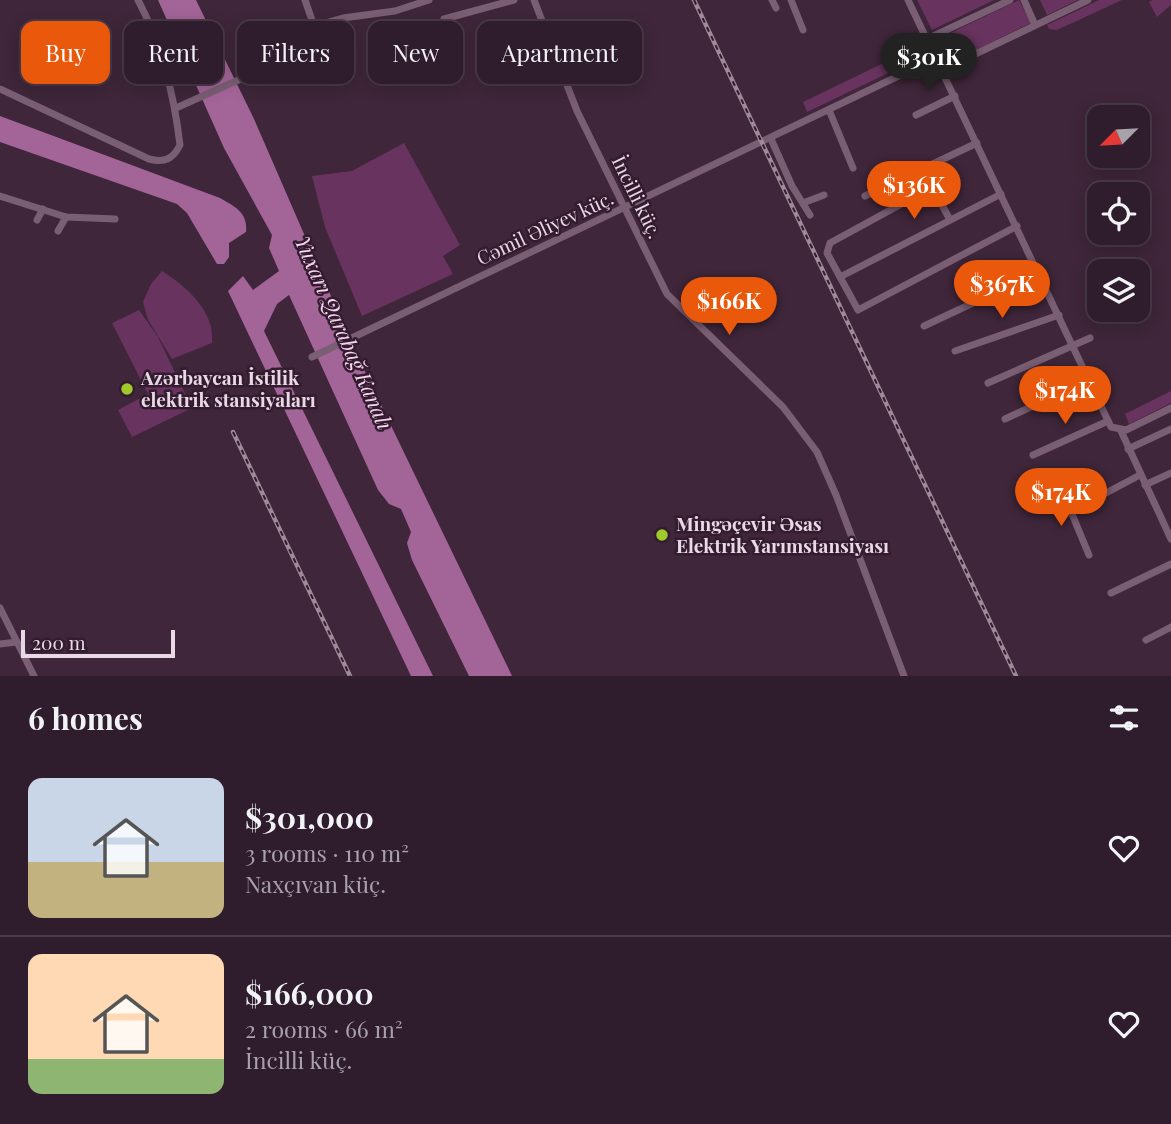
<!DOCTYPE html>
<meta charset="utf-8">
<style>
body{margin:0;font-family:"Playfair Display",serif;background:#3b2938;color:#f1f3f6;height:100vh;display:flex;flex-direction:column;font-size:26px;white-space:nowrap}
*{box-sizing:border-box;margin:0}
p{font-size:23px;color:#a7a1a9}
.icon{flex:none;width:38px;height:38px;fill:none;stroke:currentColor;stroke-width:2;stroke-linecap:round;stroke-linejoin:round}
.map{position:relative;height:676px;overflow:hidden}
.drawer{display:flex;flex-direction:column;background:#2f1c2c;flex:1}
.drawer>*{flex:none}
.hud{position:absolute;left:21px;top:21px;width:700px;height:63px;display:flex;gap:14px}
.needle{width:46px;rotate:246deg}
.controls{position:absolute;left:1087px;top:105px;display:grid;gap:14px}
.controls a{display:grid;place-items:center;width:63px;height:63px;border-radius:14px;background:#2f1c2c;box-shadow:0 4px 18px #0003,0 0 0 2px #4a3a48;font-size:35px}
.scale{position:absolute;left:21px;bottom:18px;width:154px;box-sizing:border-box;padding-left:7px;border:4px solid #e9d9e5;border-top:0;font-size:19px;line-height:24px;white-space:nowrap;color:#e9d9e5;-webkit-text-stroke:5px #341c30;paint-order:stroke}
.price{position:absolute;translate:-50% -60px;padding:0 16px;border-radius:24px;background:#ea580c;color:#fff;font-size:23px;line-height:46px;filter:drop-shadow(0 2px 4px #0008)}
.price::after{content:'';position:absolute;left:50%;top:42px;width:21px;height:16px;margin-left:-10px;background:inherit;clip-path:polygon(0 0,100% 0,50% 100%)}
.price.current{background:#222;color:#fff}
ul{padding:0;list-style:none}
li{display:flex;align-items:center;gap:21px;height:175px;padding:0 28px}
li+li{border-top:2px solid #4a3a48}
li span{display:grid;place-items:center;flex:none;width:196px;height:140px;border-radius:14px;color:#555}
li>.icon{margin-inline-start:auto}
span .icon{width:84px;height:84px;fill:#fffc;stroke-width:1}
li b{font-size:30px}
h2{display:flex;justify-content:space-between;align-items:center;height:84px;padding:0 28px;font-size:30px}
.pill{padding:0 24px;border-radius:14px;background:#2f1c2c;box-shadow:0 4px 18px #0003,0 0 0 2px #4a3a48;font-size:24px;line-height:63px}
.pill.current{background:#ea580c;color:#fff}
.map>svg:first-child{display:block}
.green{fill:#68335f}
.water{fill:#a36498}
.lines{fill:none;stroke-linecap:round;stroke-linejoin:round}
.minor{stroke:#7a5e74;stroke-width:7}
.rail-casing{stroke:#9e8a99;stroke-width:4.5}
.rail{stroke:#341c30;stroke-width:2;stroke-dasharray:5;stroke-linecap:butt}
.poi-dot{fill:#a0c92c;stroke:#341c30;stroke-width:2.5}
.labels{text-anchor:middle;stroke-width:5;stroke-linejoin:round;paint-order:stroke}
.street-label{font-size:19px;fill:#e9d9e5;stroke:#341c30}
.poi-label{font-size:19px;font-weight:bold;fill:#e9d9e5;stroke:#341c30;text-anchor:start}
.water-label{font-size:21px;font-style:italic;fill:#f8d4f0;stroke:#341c30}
</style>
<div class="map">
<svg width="1171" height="676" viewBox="0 0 1171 676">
<rect width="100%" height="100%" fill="#3f263a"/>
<!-- green -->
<g class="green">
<path d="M917 0H994L932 30Z"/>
<path d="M1019 0 1031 23 947 64 936 40Z"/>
<path d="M1040 0H1078L1047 15Z"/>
<path d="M1099 0H1122L1057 30 1049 29 1047 25Z"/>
<path d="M1153 0H1171V5L1157 17 1149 2Z"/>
<path d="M898 56 903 66 807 112 803 102Z"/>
<path d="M404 143 460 245 443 256 453 274 362 316 325 227 312 176 352 171Z"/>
<path d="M162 271C186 286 215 311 212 343L172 359 148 320 143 302 151 284Z"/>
<path d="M139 310 158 337 192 408 132 437 118 410 148 394 112 323Z"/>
<path d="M1171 391V403L1129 424 1125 414Z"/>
</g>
<!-- water -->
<g class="water">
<path d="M158 0H196L254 119 354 349 512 676H469L412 560 407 543 411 532 401 509 389 504 378 490 289 295 277 304 264 331 433 676H411L228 291 243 276 253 290 279 271 269 248 272 235 224 148Z"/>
<path d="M0 116 220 198C235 207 248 212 246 232L229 243V257L224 264H217L187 213 177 204 0 142Z"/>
</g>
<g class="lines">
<!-- minor -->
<g class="minor">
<path d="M305 0 314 26"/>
<path d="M534 0 577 111 667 294 783 407 817 452 836 495 904 676"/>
<path d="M772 0 776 8"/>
<path d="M791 0 803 30"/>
<path d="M908 0 1111 427 1126 430 1171 408"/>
<path d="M1024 0 1035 25"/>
<path d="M444 19 514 0"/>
<path d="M927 39 1010 0"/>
<path d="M942 70 1088 0"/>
<path d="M0 89 149 159C165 163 173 159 180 145 174 94 162 45 138 0"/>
<path d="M176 108 245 77 271 51 314 26 343 18 395 11 429 0"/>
<path d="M829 110 853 168"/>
<path d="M916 115 955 96"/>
<path d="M771 139 792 186 810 215"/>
<path d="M0 196 66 217 115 219"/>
<path d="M865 196 977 143"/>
<path d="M803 203 824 195"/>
<path d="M949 218 935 192 929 189 830 243 827 253 858 310 1017 226"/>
<path d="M37 220 43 209"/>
<path d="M58 231 66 217"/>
<path d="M840 277 1001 194"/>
<path d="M924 326 1039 272"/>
<path d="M955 351 1059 315"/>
<path d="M312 357 936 58"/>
<path d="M988 383 1090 338"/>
<path d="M1005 419 1089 380"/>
<path d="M1121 431 1171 539"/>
<path d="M1128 449 1171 429"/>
<path d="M1033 455 1108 421"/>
<path d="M1145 485 1171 473"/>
<path d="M1062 490 1089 555"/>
<path d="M1070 512 1140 475"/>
<path d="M1111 593 1171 564"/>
<path d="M0 608 34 676"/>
<path d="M1146 640 1171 627"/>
<path d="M0 644 17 642"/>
</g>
<!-- rail casing -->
<g class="rail-casing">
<g id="rail">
<path d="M694 0 1016 676"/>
<path d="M233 432 350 676"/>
</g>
</g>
<!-- rail -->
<use href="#rail" class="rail"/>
</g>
<!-- markers -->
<g class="poi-dot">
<circle cx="127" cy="389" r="7"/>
<circle cx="662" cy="535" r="7"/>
</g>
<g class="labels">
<!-- street labels -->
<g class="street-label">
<text transform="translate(637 197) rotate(64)" y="7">İncilli küç.</text>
<text transform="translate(545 228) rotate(-25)" y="7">Cəmil Əliyev küç.</text>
</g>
<!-- poi labels -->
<g class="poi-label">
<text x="141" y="385">Azərbaycan İstilik<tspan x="141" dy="22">elektrik stansiyaları</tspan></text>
<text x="676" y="531">Mingəçevir Əsas<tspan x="676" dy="22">Elektrik Yarımstansiyası</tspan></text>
</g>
<!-- water labels -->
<g class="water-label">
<text transform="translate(343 333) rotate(66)" y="7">Yuxarı Qarabağ Kanalı</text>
</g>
</g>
</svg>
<div class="controls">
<a><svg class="needle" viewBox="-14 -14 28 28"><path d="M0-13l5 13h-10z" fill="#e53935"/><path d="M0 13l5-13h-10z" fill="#a7a1a9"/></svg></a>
<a><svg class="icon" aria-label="locate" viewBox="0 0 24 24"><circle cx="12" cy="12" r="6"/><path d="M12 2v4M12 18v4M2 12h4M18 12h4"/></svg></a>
<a><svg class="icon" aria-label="layers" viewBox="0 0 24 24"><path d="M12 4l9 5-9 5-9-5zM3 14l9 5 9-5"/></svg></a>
</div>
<div class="scale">200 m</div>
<b class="price current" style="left:929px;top:93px">$301K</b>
<b class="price" style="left:914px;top:221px">$136K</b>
<b class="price" style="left:1002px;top:320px">$367K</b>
<b class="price" style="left:729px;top:337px">$166K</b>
<b class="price" style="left:1065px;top:426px">$174K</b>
<b class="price" style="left:1061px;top:528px">$174K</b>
<div class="hud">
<a class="pill current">Buy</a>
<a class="pill">Rent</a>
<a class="pill">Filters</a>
<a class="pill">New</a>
<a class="pill">Apartment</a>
</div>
</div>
<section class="drawer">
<h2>6 homes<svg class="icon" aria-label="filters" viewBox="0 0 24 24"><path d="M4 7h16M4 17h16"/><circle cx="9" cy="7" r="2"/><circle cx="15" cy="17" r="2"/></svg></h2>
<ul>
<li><span style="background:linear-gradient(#c9d6e8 60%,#c2b280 0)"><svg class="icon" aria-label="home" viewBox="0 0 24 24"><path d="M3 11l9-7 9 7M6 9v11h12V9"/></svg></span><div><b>$301,000</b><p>3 rooms · 110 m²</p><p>Naxçıvan küç.</p></div><svg class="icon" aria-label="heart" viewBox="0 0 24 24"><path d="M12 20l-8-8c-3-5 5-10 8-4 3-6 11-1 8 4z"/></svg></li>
<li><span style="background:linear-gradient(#ffd9b3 75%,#8fb573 0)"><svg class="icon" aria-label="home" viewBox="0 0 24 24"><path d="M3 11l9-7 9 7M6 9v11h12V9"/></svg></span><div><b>$166,000</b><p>2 rooms · 66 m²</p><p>İncilli küç.</p></div><svg class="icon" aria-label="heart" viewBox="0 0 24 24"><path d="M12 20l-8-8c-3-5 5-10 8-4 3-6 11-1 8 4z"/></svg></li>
</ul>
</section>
